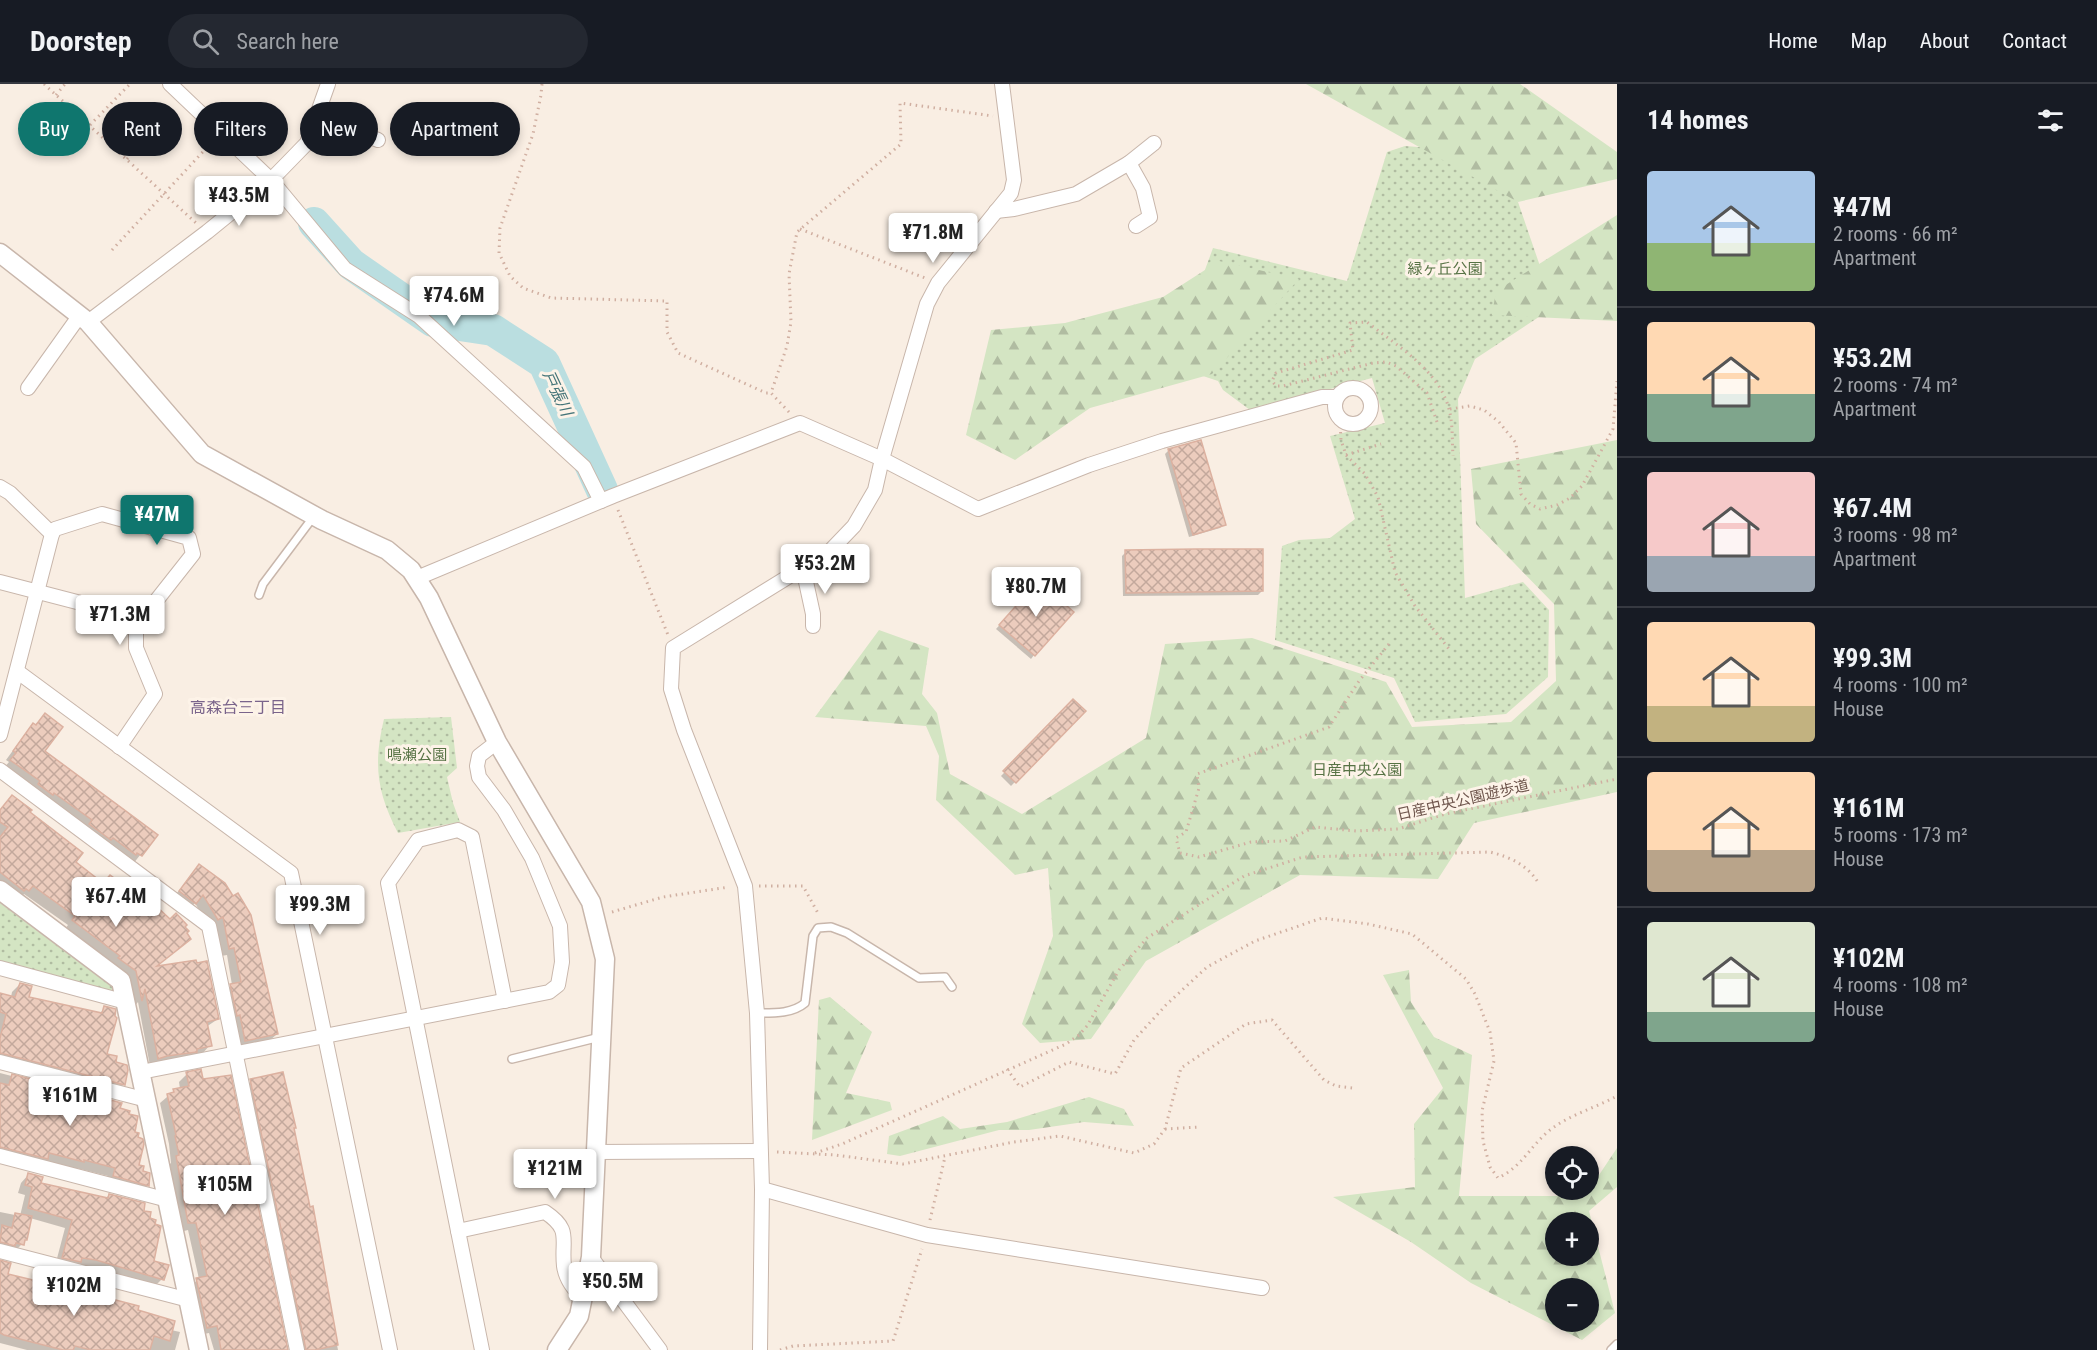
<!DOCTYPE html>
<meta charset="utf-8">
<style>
body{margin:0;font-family:"Roboto Condensed","Noto Sans JP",sans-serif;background:#242831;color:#f1f3f6;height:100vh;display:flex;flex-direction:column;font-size:22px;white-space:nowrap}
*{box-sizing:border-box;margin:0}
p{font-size:20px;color:#9ea1a6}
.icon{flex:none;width:33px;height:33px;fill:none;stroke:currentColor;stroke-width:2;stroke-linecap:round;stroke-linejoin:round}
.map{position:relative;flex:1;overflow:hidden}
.panel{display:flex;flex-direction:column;background:#171b24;width:480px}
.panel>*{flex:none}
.hud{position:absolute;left:18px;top:18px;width:570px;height:54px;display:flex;gap:12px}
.buttons{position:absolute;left:1545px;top:1062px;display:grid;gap:12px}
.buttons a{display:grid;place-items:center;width:54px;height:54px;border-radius:50%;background:#171b24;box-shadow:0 3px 9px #0003;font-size:30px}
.price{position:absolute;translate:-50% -51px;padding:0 14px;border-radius:6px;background:#fff;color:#222;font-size:20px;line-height:39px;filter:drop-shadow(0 2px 3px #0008)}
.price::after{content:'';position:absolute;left:50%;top:36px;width:18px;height:14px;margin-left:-9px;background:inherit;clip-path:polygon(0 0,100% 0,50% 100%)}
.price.current{background:#0f766e;color:#fff}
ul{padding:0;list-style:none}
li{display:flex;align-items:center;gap:18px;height:150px;padding:0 30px}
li+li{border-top:2px solid #363941}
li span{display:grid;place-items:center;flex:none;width:168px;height:120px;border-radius:6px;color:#555}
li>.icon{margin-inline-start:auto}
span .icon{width:72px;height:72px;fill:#fffc;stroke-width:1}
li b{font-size:26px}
h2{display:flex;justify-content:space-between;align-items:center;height:72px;padding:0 30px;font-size:26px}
.pill{padding:0 21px;border-radius:27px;background:#171b24;box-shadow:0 3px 9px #0003;font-size:21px;line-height:54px}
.pill.current{background:#0f766e;color:#fff}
header{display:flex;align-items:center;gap:36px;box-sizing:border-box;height:84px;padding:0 30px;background:#171b24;border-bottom:2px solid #363941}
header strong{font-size:28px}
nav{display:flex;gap:33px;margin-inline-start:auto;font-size:21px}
.search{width:420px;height:54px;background:#242831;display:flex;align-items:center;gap:15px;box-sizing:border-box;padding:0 21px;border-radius:33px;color:#9ea1a6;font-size:22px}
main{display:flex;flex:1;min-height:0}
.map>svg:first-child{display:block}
.grass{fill:url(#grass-dots)}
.forest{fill:url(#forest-firs);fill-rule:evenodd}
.shadow{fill:#0003}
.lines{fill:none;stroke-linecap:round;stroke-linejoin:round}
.river{stroke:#badee0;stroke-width:32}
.building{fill:url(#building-cross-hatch);stroke:#dcb1a0;stroke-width:1.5}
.service-casing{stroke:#c8b6ab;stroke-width:10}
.minor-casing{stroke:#c8b6ab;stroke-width:16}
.tertiary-casing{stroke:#c8b6ab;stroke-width:21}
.path{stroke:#d0afa1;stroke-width:3;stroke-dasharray:1.5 4.5;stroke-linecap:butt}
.service{stroke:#fff;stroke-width:7}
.minor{stroke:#fff;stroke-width:14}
.tertiary{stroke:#fff;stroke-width:18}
.labels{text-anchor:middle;stroke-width:6;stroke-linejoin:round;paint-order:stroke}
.park-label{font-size:15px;fill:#577345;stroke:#fdf3e8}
.street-label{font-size:15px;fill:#6e554c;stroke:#fdf3e8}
.water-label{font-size:16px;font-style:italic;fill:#457579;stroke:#fdf3e8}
.neighbourhood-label{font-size:16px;fill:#7a648b;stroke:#fdf3e8}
</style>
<header>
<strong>Doorstep</strong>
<div class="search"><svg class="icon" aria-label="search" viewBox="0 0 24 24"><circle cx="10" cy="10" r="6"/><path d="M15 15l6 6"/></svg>Search here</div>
<nav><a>Home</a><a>Map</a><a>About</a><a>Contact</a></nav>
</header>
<main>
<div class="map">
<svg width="1617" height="1266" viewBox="0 0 1617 1266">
<defs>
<pattern id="grass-dots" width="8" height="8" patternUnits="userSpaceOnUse" patternTransform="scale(1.5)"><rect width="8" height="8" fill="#d4e5c3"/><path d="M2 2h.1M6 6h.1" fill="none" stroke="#b0bca1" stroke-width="1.8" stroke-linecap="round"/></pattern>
<pattern id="forest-firs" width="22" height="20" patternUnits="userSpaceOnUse" patternTransform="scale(1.5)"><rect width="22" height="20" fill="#d4e5c3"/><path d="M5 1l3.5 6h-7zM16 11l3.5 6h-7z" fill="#b0bca1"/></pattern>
<pattern id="building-cross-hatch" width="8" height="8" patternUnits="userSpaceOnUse" patternTransform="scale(1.5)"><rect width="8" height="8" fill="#ecccbd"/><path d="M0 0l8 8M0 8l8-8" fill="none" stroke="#c3a89c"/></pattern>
</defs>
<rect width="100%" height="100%" fill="#f9eee3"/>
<!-- grass -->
<g class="grass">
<path d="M1405 62 1484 68 1518 118 1554 223 1475 275 1458 315 1465 514 1523 498 1549 526 1548 593 1506 630 1415 638 1394 594 1275 556 1282 462 1299 456 1330 454 1355 435 1330 352 1385 339 1372 294 1250 326 1223 306 1218 297 1170 281 1213 164 1347 197 1387 68Z"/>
<path d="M451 633 457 684 447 693 453 719 460 738 398 749C377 708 373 681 384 635Z"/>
<path d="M0 819 115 905 116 909 0 878Z"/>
</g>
<!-- forest -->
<g class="forest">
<path d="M1306 0H1520L1617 68V95L1518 118Z"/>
<path d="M1617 131V237L1492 231 1496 207Z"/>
<path d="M1219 177 1299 195 1212 290 1090 324 1015 376 966 351 991 246 1065 239 1163 213Z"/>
<path d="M1617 356V708L1474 739 1438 795 1300 791 1146 877 1091 955 1040 959 1022 940 1053 852 1048 784 1015 791 936 716 939 672 926 642 815 633 879 546 929 564 922 610 937 629 950 690 1022 730 1146 654 1165 560 1252 554 1386 598 1412 643 1511 638 1556 597 1554 520 1476 440 1471 385Z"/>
<path d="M1409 886 1411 918 1434 953 1472 971 1459 1112H1585L1617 1064V1103L1589 1127 1615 1229 1582 1256 1471 1199 1411 1158 1333 1113 1415 1103 1414 1040 1443 1004 1383 891ZM1556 1138H1588V1172H1556ZM1556 1204H1588V1238H1556Z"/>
<path d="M830 913 872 948 846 1009 890 1018 892 1026 812 1056 819 916Z"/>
<path d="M1089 1013 1124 1025 1134 1042 1084 1038 1029 1046H999L900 1072 887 1070 889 1052 943 1032 960 1045 1007 1038Z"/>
</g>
<!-- shadow -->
<g class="shadow">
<path d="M1169 366 1224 440 1220 444 1189 453 1165 370Z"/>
<path d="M1126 468 1262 507 1258 511 1123 512 1122 472Z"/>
<path d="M1038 499 1034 571 1031 575 996 545Z"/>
<path d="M1073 617 1083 627 1011 702 1001 692Z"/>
<path d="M45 631 43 668 156 751 133 780 3 685 9 678 6 676 25 650Z"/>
<path d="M12 713 74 779 154 884 218 935 206 943 210 961 202 970 150 982 138 918 134 923 65 845 68 841 24 810 20 814 0 802V726Z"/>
<path d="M199 782 224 800 277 950 268 958 238 965 223 910 232 901 227 871 221 872 215 839 209 843 195 819 187 827 172 815Z"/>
<path d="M20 900 27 914 99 930 105 924V972L114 980 124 1000 116 1008 0 978V910L11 913 12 908Z"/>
<path d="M0 989 120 1020 119 1025 133 1049 137 1082 148 1101 140 1109 106 1100 108 1092 76 1084 75 1085 0 1073Z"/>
<path d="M187 990 286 1266H214L209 1249 199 1251 189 1203 199 1195 188 1146 180 1148 169 1081 171 1079 169 1060 160 1019 174 1007 180 1005 179 998Z"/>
<path d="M251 997 293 1045 338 1266H297L243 1005Z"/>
<path d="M29 1090 39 1100 105 1115 109 1111 142 1128 152 1178 163 1194 155 1202 55 1182 65 1144 30 1134 25 1156 22 1160 14 1168 0 1167V1128L20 1132 25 1111 18 1109 21 1099Z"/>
<path d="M0 1177 6 1191 93 1212 96 1209 136 1227 171 1246 180 1248 175 1266H27L0 1259Z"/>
</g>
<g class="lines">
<!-- river -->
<path class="river" d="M314 139 351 180 433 237 493 246 544 279 602 406"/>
</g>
<!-- building -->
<g class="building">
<path d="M1201 356 1226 441 1193 451 1168 365Z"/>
<path d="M1196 465H1263V507L1126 509 1125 466Z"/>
<path d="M1038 497 1074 528 1035 572 999 541Z"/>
<path d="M1073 615 1086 627 1016 699 1003 687Z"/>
<path d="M45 629 63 643 45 667 158 751 142 772 137 769 136 771 113 754 111 756 89 740 92 736 54 709 53 711 38 700 40 697 10 676 16 669 13 667 33 639 36 641Z"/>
<path d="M12 711 32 726 30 728 83 769 76 778 103 799 110 791 143 815H147L155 821 170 835 176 829 187 841 185 843 189 847 187 849 191 855 157 882 196 876 197 879 207 877 219 935 207 938 212 962 197 965V968L167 972 158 975 145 905 142 917 136 887 118 874 120 872 72 836 75 832 33 802 29 807 26 805 24 807 0 788V753L8 743 0 738V726Z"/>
<path d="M199 780 225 799 233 812 238 809 251 831 278 950 245 957 240 931 237 932 230 900 241 898 234 864 229 865 223 833 218 836 203 811 196 820 179 807Z"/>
<path d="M20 899 32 902 29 913 102 929 104 922 116 925 115 932 117 934 107 970 117 972 116 978 127 981 128 986 125 1001 0 969V954L6 930 0 928V909L15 913Z"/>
<path d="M201 985 203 995 231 991 288 1266H221L217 1242 207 1244 196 1194 207 1192 196 1139H188L176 1072 179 1071 175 1052 176 1051 167 1010 174 1008 173 1005 189 1002 186 988Z"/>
<path d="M283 988 296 1044H294L310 1123 313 1122 338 1261 315 1266H306L250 995Z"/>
<path d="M12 990 122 1019 120 1024 130 1027 129 1030 138 1032 135 1048 139 1049 138 1053 143 1055 144 1060 139 1081 144 1082 143 1087 150 1089 149 1102 113 1092 115 1084 84 1076V1078L49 1069 48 1075 0 1063V999L9 1001Z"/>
<path d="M28 1089 43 1093 41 1099 108 1114 109 1110 145 1119 144 1127 151 1128 150 1134 156 1136 155 1140 161 1142 154 1177 169 1181 164 1196 96 1176 82 1174 81 1178 62 1174 72 1136 28 1124 32 1103 25 1101Z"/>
<path d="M15 1129 32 1132 27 1156H25L24 1161 16 1159 15 1162 0 1158 2 1141 12 1144Z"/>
<path d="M0 1176 11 1179 8 1190 95 1211 96 1208 109 1211 108 1214 139 1222 138 1226 175 1237 170 1257 154 1252 150 1266H91L75 1262 73 1266H63L4 1251 0 1249Z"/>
</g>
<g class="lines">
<!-- service casing -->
<g class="service-casing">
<g id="service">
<path d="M259 511 263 500 314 432"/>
<path d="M757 929C773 929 792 930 805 919L813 852 818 844 831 843 847 849 919 894 945 893 952 903"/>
<path d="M512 975 600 953"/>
<path d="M1611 1266 1617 1260"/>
</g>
</g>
<!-- minor casing -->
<g class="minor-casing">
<g id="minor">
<path d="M170 0 271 96 345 185 419 232 584 383 601 417"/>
<path d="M1002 0 1014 96 1011 109 938 199 927 220 882 375 978 425 1089 381 1162 357 1322 313H1337"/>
<path d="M317 32 378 56"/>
<path d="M1129 79 1154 59"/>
<path d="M996 127 1014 125 1076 110 1129 79 1143 104 1150 133 1136 142"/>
<path d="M88 238 207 148 271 96 307 59 328 0"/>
<circle cx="1353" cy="322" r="18"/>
<path d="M28 304 80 231"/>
<path d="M0 403 10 409 52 450"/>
<path d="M803 484 813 530V542"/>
<path d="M417 494 613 412 800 339 882 375 875 406 854 442 830 467 673 564 671 605 684 646 745 802 757 929 762 1105 760 1266"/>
<path d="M0 498 127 531 136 536V564L155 610 119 663"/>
<path d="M18 588 291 789 390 1266"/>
<path d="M0 651 52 450 55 445 102 430 189 454 193 470 152 522 136 536"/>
<path d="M0 686 209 842 297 1266"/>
<path d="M0 884 126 918"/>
<path d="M0 978 147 1016"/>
<path d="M141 988 549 908 558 901 562 878 560 842 532 774 504 726 479 693 477 682 479 672 497 658"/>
<path d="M597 1068 760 1067"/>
<path d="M0 1072 168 1116"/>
<path d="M762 1105 927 1151 1262 1204"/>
<path d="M458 1147 545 1128C572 1146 561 1155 564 1182 566 1196 574 1205 583 1215"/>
<path d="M0 1167 189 1216"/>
<path d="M591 1173 660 1266"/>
<path d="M482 1266 388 799 418 756 458 746 472 753 505 917"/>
</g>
</g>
<!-- tertiary casing -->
<g class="tertiary-casing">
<g id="tertiary">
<path d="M0 169 88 238 202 370 322 436 387 466 411 486 429 514 497 658 591 818 605 875 591 1173 579 1232 557 1266"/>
<path d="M0 806 121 897 199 1266"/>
</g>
</g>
<!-- path -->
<g class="path">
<path d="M44 0 196 139"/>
<path d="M542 0 541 11 533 50 500 144 499 169 510 192 523 204 551 214 667 217V248L678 269 766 309H771"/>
<path d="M56 11 65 0"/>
<path d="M90 41 130 0"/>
<path d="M127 75 176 25"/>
<path d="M800 145 925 194"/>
<path d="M112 166 212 58"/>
<path d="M1450 325 1470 322 1484 326 1499 338 1516 359 1521 410 1530 420 1540 425 1557 421 1570 414 1582 402 1613 345 1617 297"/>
<path d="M789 328 771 309 787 262 791 238 789 190 797 148 901 60 900 19 993 32"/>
<path d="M1340 336 1341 356 1346 371 1365 390 1378 413 1395 488 1415 522 1449 565"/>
<path d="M1437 338 1427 309 1396 282 1386 278 1373 279 1283 302H1276L1272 297 1276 289 1353 266 1350 239 1367 238C1397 262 1439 286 1449 325 1453 340 1452 357 1453 372"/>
<path d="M1346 371 1381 360"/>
<path d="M618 426 668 551"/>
<path d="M1389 560 1359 597 1329 643 1197 690 1199 704 1186 748 1176 754 1180 769 1199 773 1251 758 1285 757 1315 743 1356 747 1398 745 1445 730 1617 695"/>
<path d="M759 802H803L819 831"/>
<path d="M612 828 663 813 729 803"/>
<path d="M1007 985 1020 1003 1069 978 1115 990 1134 956 1166 921 1207 883 1255 857 1322 834 1368 840 1412 850 1466 895 1475 910 1490 948 1494 977 1482 1027 1483 1057 1490 1083 1498 1094C1523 1082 1530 1062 1550 1046 1569 1031 1595 1024 1617 1012"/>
<path d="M1165 1045 1199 1043"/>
<path d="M777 1068 835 1071 903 1080 1014 1058 1060 1052 1134 1069 1154 1060 1165 1045 1181 984 1246 940 1272 936 1324 996 1336 1002 1353 1004"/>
<path d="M815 1069 842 1060 1066 960 1079 951 1087 942 1119 886 1147 854 1244 792 1303 773 1490 768C1510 773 1528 781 1539 800"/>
<path d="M930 1136 945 1073"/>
<path d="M780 1266 793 1262 893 1257 922 1165"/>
</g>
<!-- service -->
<use href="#service" class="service"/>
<!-- minor -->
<use href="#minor" class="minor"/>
<!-- tertiary -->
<use href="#tertiary" class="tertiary"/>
</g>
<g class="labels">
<!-- park labels -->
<g class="park-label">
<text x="1445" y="190">緑ヶ丘公園</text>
<text x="417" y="676">鳴瀬公園</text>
<text x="1357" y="691">日産中央公園</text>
</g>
<!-- street labels -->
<g class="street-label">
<text transform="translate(1463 716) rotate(-13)" y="5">日産中央公園遊歩道</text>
</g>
<!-- water labels -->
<g class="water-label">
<text transform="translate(558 309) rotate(65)" y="6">戸張川</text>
</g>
<!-- neighbourhood labels -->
<g class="neighbourhood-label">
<text x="238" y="629">高森台三丁目</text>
</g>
</g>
</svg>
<div class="buttons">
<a><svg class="icon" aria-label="locate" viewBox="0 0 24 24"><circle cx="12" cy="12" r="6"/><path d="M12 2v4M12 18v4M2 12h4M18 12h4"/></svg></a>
<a>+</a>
<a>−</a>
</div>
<b class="price" style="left:239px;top:143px">¥43.5M</b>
<b class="price" style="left:933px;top:180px">¥71.8M</b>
<b class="price" style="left:454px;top:243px">¥74.6M</b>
<b class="price current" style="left:157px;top:462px">¥47M</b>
<b class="price" style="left:825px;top:511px">¥53.2M</b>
<b class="price" style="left:1036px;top:534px">¥80.7M</b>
<b class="price" style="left:120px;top:562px">¥71.3M</b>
<b class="price" style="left:116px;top:844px">¥67.4M</b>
<b class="price" style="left:320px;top:852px">¥99.3M</b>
<b class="price" style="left:70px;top:1043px">¥161M</b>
<b class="price" style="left:555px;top:1116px">¥121M</b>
<b class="price" style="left:225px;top:1132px">¥105M</b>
<b class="price" style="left:613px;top:1229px">¥50.5M</b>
<b class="price" style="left:74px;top:1233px">¥102M</b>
<div class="hud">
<a class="pill current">Buy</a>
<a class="pill">Rent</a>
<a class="pill">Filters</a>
<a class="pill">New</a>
<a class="pill">Apartment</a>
</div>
</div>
<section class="panel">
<h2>14 homes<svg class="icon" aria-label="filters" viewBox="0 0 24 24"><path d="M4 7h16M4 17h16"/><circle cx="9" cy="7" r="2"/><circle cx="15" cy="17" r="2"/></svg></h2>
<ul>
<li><span style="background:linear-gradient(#a9c7e8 60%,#8fb573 0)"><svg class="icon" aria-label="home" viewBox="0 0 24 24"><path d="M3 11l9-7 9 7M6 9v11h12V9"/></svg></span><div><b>¥47M</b><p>2 rooms · 66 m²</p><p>Apartment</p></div></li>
<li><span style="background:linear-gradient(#ffd9b3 60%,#7fa58c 0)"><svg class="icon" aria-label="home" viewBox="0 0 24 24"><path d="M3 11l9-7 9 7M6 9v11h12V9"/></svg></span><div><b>¥53.2M</b><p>2 rooms · 74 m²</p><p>Apartment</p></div></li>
<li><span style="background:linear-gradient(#f6c9c9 70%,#9aa5b1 0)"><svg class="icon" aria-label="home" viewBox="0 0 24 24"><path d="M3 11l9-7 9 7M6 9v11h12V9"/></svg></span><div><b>¥67.4M</b><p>3 rooms · 98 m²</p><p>Apartment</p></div></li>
<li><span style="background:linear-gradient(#ffd9b3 70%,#c2b280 0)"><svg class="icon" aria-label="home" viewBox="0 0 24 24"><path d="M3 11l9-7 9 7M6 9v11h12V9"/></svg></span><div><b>¥99.3M</b><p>4 rooms · 100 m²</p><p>House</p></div></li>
<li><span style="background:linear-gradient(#ffd9b3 65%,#b9a48a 0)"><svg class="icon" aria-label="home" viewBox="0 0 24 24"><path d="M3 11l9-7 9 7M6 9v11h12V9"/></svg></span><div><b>¥161M</b><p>5 rooms · 173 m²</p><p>House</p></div></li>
<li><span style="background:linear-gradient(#dfe7d0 75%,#7fa58c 0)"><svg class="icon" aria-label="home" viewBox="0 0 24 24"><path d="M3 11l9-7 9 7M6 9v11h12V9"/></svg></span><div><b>¥102M</b><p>4 rooms · 108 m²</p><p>House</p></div></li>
</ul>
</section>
</main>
